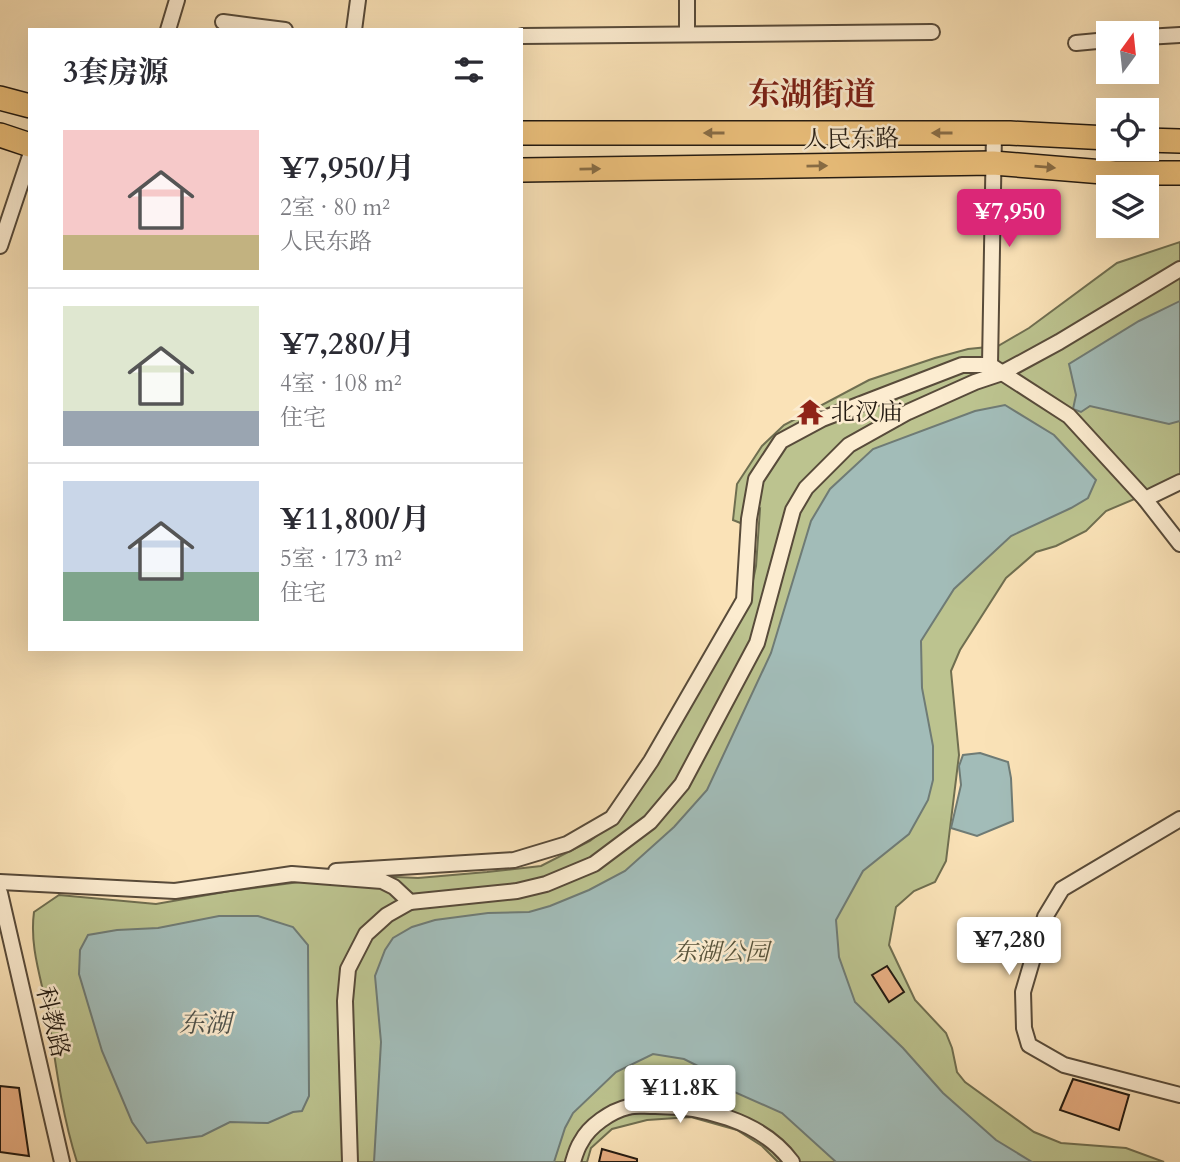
<!DOCTYPE html>
<html lang="zh">
<meta charset="utf-8">
<style>
body{margin:0;font-family:Cardo,"Noto Serif SC",serif;background:#f2f2f3;color:#2b2b33;height:100vh;display:flex;flex-direction:column;font-size:26px;white-space:nowrap}
*{box-sizing:border-box;margin:0}
p{font-size:23px;color:#7c7c81}
.icon{flex:none;width:38px;height:38px;fill:none;stroke:currentColor;stroke-width:2;stroke-linecap:round;stroke-linejoin:round}
.map{position:relative;flex:1;overflow:hidden}
.drawer{position:absolute;left:28px;top:28px;width:495px;height:623px;display:flex;flex-direction:column;background:#fff;border-radius:0px;box-shadow:0 7px 28px #0002}
.drawer>*{flex:none}
.needle{width:46px;rotate:15deg}
.controls{position:absolute;left:1096px;top:21px;display:grid;gap:14px}
.controls a{display:grid;place-items:center;width:63px;height:63px;border-radius:0px;background:#fff;box-shadow:0 7px 28px #0002;font-size:35px}
.price{position:absolute;translate:-50% -60px;padding:0 16px;border-radius:7px;background:#fff;color:#222;font-size:23px;line-height:46px;filter:drop-shadow(0 2px 4px #0008)}
.price::after{content:'';position:absolute;left:50%;top:42px;width:21px;height:16px;margin-left:-10px;background:inherit;clip-path:polygon(0 0,100% 0,50% 100%)}
.price.current{background:#db2777;color:#fff}
ul{padding:0;list-style:none}
li{display:flex;align-items:center;gap:21px;height:175px;padding:0 35px}
li+li{border-top:2px solid #e1e1e2}
li span{display:grid;place-items:center;flex:none;width:196px;height:140px;border-radius:0px;color:#555}
li>.icon{margin-inline-start:auto}
span .icon{width:84px;height:84px;fill:#fffc;stroke-width:1}
li b{font-size:30px}
h2{display:flex;justify-content:space-between;align-items:center;height:84px;padding:0 35px;font-size:30px}
.map>svg:first-child{display:block}
.green{fill:#bcc38f;stroke:#6f6e50;stroke-width:2}
.water{fill:#a2bcb8;stroke:#6f7b75;stroke-width:2}
.building{fill:#e9af83;stroke:#221910;stroke-width:2}
.lines{fill:none;stroke-linecap:round;stroke-linejoin:round}
.minor-casing{stroke:#584b3a;stroke-width:18}
.primary-casing{stroke:#221910;stroke-width:26}
.minor{stroke:#fcecd0;stroke-width:14}
.primary{stroke:#edc17c;stroke-width:23}
.oneway{fill:#886d46}
.labels{text-anchor:middle;stroke-width:5;stroke-linejoin:round;paint-order:stroke}
.street-label{font-size:24px;fill:#221910;stroke:#fcecd0}
.poi-label{font-size:24px;fill:#221910;stroke:#fcecd0;text-anchor:start}
.park-label{font-size:24px;font-style:italic;fill:#58543c;stroke:#fcecd0}
.water-label{font-size:26px;font-style:italic;fill:#4f524b;stroke:#fcecd0}
.district-label{font-size:32px;font-weight:bold;fill:#7a1f14;stroke:#fcecd0}
</style>
<div class="map">
<svg width="1180" height="1162" viewBox="0 0 1180 1162">
<rect width="100%" height="100%" fill="#fae2b7"/>
<filter id="stains"><feTurbulence type="fractalNoise" baseFrequency=".00286" numOctaves="4"/><feColorMatrix values="0 0 0 0 .2 0 0 0 0 .09 0 0 0 0 .02 0 0 0 .5 -.17"/></filter>
<radialGradient id="worn" r=".72"><stop offset=".6" stop-color="#630" stop-opacity="0"/><stop offset="1" stop-color="#630" stop-opacity=".3"/></radialGradient>
<!-- green -->
<path class="green" d="M1180 242V480L1106 511 1086 531 1056 546 1036 552 1006 578 960 650 951 671 959 755 946 861 935 882 914 891 896 907 889 945 915 1000 946 1033 952 1048 957 1072 965 1082 1034 1132 1061 1143 1126 1148 1164 1162H778L762 1146 737 1130 691 1117 647 1120 612 1129 591 1148 587 1162H77C62 1115 56 1067 49 1019 43 983 29 949 34 912L59 895 156 904 230 891 353 875 418 878 487 872 541 866 590 841 623 815 654 768 748 604 756 566 760 509 743 524 733 520 737 484 762 446 784 425 869 380 935 358 968 349 998 346 1029 328 1117 263Z"/>
<!-- water -->
<g class="water">
<path d="M1180 301V421L1169 424 1090 406 1081 412 1073 409 1076 395 1069 364 1139 321Z"/>
<path d="M1005 405 1054 435 1096 480 1088 498 1071 508 1011 536 954 589 921 641 922 688 933 746V780L928 800 909 834 863 871 836 920 839 957 855 1002 903 1048 943 1093 996 1140 1032 1162H836L782 1113 732 1091 718 1076 684 1059 653 1054 616 1072 573 1113 565 1128 554 1162H374L381 1042 375 976 385 950 393 938 412 927 435 920 488 913 529 912 550 906 589 890 625 871 674 827 707 790 771 653 811 521 830 489 873 449 975 411Z"/>
<path d="M980 753 1008 762 1011 778 1013 821 977 836 951 828 961 785 959 766 963 755Z"/>
<path d="M219 916H258L293 927 308 945 309 1096 302 1111 293 1112 268 1123 230 1122 202 1136 147 1143 132 1122 102 1051 79 974 80 950 88 935 117 930 158 928Z"/>
</g>
<!-- building -->
<g class="building">
<path d="M887 966 904 992 889 1002 872 975Z"/>
<path d="M1073 1079 1129 1095 1119 1130 1060 1110Z"/>
<path d="M0 1086 19 1088 29 1156 0 1152Z"/>
<path d="M602 1149 637 1159V1162H599Z"/>
</g>
<g class="lines">
<!-- minor casing -->
<g class="minor-casing">
<g id="minor">
<path d="M223 22 285 30"/>
<path d="M168 30 177 0"/>
<path d="M354 30 358 0"/>
<path d="M687 34V0"/>
<path d="M522 36 932 32"/>
<path d="M1146 37 1180 35"/>
<path d="M1076 43 1108 40"/>
<path d="M0 246 30 156"/>
<path d="M990 365 994 133"/>
<path d="M1145 499 1180 482"/>
<path d="M1180 819 1062 889 1045 917 1023 992 1024 1028 1029 1045 1064 1065 1180 1095"/>
<path d="M336 871 514 860 567 844 612 818 651 761 744 600 749 519 756 479 781 441 822 419 962 365H990L1069 416 1145 499 1180 544"/>
<path d="M0 882 175 891 292 874 382 881 394 887 410 902 517 891 546 884 594 864 650 822 682 784 757 643 793 510 806 488 849 445 908 412 975 382 1002 373 1059 342 1180 269"/>
<path d="M0 893 62 1162"/>
<path d="M350 1162 345 1001 348 969 366 934 387 915 410 902"/>
<path d="M573 1162C575 1155 577 1148 581 1142 589 1126 611 1111 628 1107 635 1105 643 1106 650 1106 700 1105 761 1120 792 1162"/>
</g>
</g>
<!-- primary casing -->
<g class="primary-casing">
<g id="primary">
<path d="M0 98 30 106"/>
<path d="M522 133H1010L1108 138"/>
<path d="M0 135 30 145"/>
<path d="M1146 140 1180 141"/>
<path d="M522 170 993 163 1115 173H1180"/>
</g>
</g>
<!-- minor -->
<use href="#minor" class="minor"/>
<!-- primary -->
<use href="#primary" class="primary"/>
</g>
<!-- one-way arrows -->
<defs><path id="oneway-solid" d="M-6-.8H1V-3.2L6.5 0L1 3.2V.8H-6Z" transform="scale(1.75)"/></defs>
<g class="oneway">
<use href="#oneway-solid" transform="translate(714 133) rotate(180)"/>
<use href="#oneway-solid" transform="translate(942 133) rotate(180)"/>
<use href="#oneway-solid" transform="translate(817 166) rotate(-1)"/>
<use href="#oneway-solid" transform="translate(1045 167) rotate(5)"/>
<use href="#oneway-solid" transform="translate(590 169) rotate(-1)"/>
</g>
<!-- icons -->
<defs>
<g id="temple-bare" transform="scale(2.1)"><path d="M0-6L5-2H3V0L6.5 2.5H4V6H1.5V3h-3V6H-4V2.5H-6.5L-3 0V-2H-5Z" fill="#8f2418" stroke="#fcecd0" stroke-width="2.5" paint-order="stroke"/></g>
</defs>
<g fill-rule="evenodd">
<use href="#temple-bare" x="810" y="412"/>
</g>
<g class="labels">
<!-- street labels -->
<g class="street-label">
<text transform="translate(851 139) rotate(-1)" y="8">人民东路</text>
<text transform="translate(53 1022) rotate(77)" y="8">科教路</text>
</g>
<!-- poi labels -->
<g class="poi-label">
<text x="831" y="420">北汊庙</text>
</g>
<!-- park labels -->
<g class="park-label">
<text x="721" y="960">东湖公园</text>
</g>
<!-- water labels -->
<g class="water-label">
<text x="205" y="1032">东湖</text>
</g>
<!-- district labels -->
<g class="district-label">
<text x="812" y="105">东湖街道</text>
</g>
</g>
<rect width="100%" height="100%" filter="url(#stains)"/>
<rect width="100%" height="100%" fill="url(#worn)"/>
</svg>
<div class="controls">
<a><svg class="needle" viewBox="-14 -14 28 28"><path d="M0-13l5 13h-10z" fill="#e53935"/><path d="M0 13l5-13h-10z" fill="#7c7c81"/></svg></a>
<a><svg class="icon" aria-label="locate" viewBox="0 0 24 24"><circle cx="12" cy="12" r="6"/><path d="M12 2v4M12 18v4M2 12h4M18 12h4"/></svg></a>
<a><svg class="icon" aria-label="layers" viewBox="0 0 24 24"><path d="M12 4l9 5-9 5-9-5zM3 14l9 5 9-5"/></svg></a>
</div>
<b class="price current" style="left:1009px;top:249px">¥7,950</b>
<b class="price" style="left:1009px;top:977px">¥7,280</b>
<b class="price" style="left:680px;top:1125px">¥11.8K</b>
<section class="drawer">
<h2>3套房源<svg class="icon" aria-label="filters" viewBox="0 0 24 24"><path d="M4 7h16M4 17h16"/><circle cx="9" cy="7" r="2"/><circle cx="15" cy="17" r="2"/></svg></h2>
<ul>
<li><span style="background:linear-gradient(#f6c9c9 75%,#c2b280 0)"><svg class="icon" aria-label="home" viewBox="0 0 24 24"><path d="M3 11l9-7 9 7M6 9v11h12V9"/></svg></span><div><b>¥7,950/月</b><p>2室 · 80 m²</p><p>人民东路</p></div></li>
<li><span style="background:linear-gradient(#dfe7d0 75%,#9aa5b1 0)"><svg class="icon" aria-label="home" viewBox="0 0 24 24"><path d="M3 11l9-7 9 7M6 9v11h12V9"/></svg></span><div><b>¥7,280/月</b><p>4室 · 108 m²</p><p>住宅</p></div></li>
<li><span style="background:linear-gradient(#c9d6e8 65%,#7fa58c 0)"><svg class="icon" aria-label="home" viewBox="0 0 24 24"><path d="M3 11l9-7 9 7M6 9v11h12V9"/></svg></span><div><b>¥11,800/月</b><p>5室 · 173 m²</p><p>住宅</p></div></li>
</ul>
</section>
</div>
